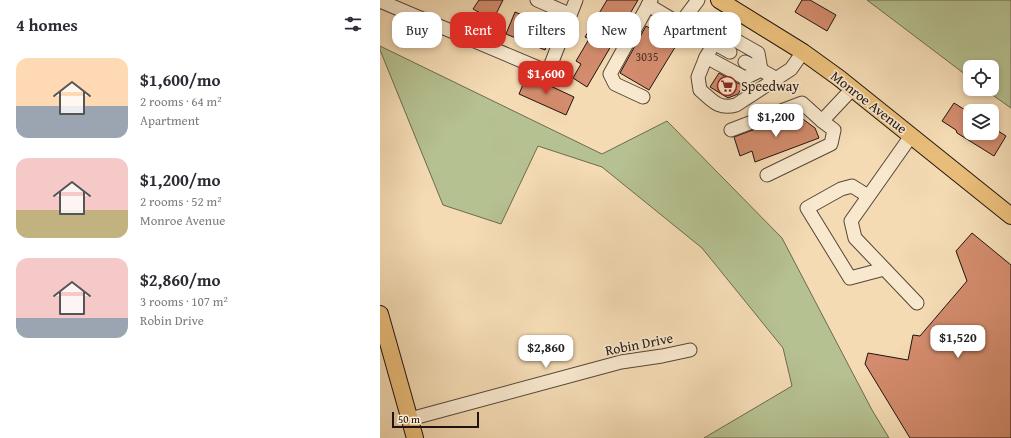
<!DOCTYPE html>
<meta charset="utf-8">
<style>
body{margin:0;font-family:"Gentium Book Plus",serif;background:#f7f7f7;color:#2b2b33;height:100vh;display:flex;flex-direction:column;font-size:15px;white-space:nowrap}
*{box-sizing:border-box;margin:0}
p{font-size:13px;color:#7c7c81}
.icon{flex:none;width:22px;height:22px;fill:none;stroke:currentColor;stroke-width:2;stroke-linecap:round;stroke-linejoin:round}
.map{position:relative;flex:1;overflow:hidden}
.drawer{display:flex;flex-direction:column;background:#fff;width:380px}
.drawer>*{flex:none}
.hud{position:absolute;left:12px;top:12px;width:380px;height:36px;display:flex;gap:8px}
.buttons{position:absolute;left:583px;top:60px;display:grid;gap:8px}
.buttons a{display:grid;place-items:center;width:36px;height:36px;border-radius:8px;background:#fff;box-shadow:0 2px 6px #0003;font-size:20px}
.scale{position:absolute;left:12px;bottom:10px;width:87px;box-sizing:border-box;padding-left:4px;border:2px solid #211410;border-top:0;font-size:11px;line-height:14px;white-space:nowrap;color:#211410;-webkit-text-stroke:3px #f8e8ce;paint-order:stroke}
.price{position:absolute;translate:-50% -34px;padding:0 9px;border-radius:8px;background:#fff;color:#222;font-size:13px;line-height:26px;filter:drop-shadow(0 1px 2px #0008)}
.price::after{content:'';position:absolute;left:50%;top:24px;width:12px;height:9px;margin-left:-6px;background:inherit;clip-path:polygon(0 0,100% 0,50% 100%)}
.price.on{background:#d93025;color:#fff}
ul{padding:0;list-style:none}
li{display:flex;align-items:center;gap:12px;height:100px;padding:0 16px}
li span{display:grid;place-items:center;flex:none;width:112px;height:80px;border-radius:12px;color:#555}
li>.icon{margin-inline-start:auto}
span .icon{width:48px;height:48px;fill:#fffc;stroke-width:1}
li b{font-size:17px}
h2{display:flex;justify-content:space-between;align-items:center;height:48px;padding:0 16px;font-size:17px}
.tag{padding:0 14px;border-radius:12px;background:#fff;box-shadow:0 2px 6px #0003;font-size:14px;line-height:36px}
.tag.on{background:#d93025;color:#fff}
main{display:flex;flex:1;min-height:0}
.map>svg:first-child{display:block}
.green{fill:#b6c191;stroke:#6c6a50}
.building{fill:#d38c6d;stroke:#211410}
.lines{fill:none;stroke-linecap:round;stroke-linejoin:round}
.minor-casing{stroke:#564639;stroke-width:15}
.major-casing{stroke:#211410;stroke-width:18}
.minor{stroke:#f8e8ce;stroke-width:13}
.major{stroke:#eabe7a;stroke-width:16}
.labels{text-anchor:middle;stroke-width:3.5;stroke-linejoin:round;paint-order:stroke}
.number-label{font-size:12px;fill:#4e3227}
.poi-label{font-size:14px;fill:#211410;stroke:#f8e8ce;text-anchor:start}
.street-label{font-size:14px;fill:#211410;stroke:#f8e8ce}
</style>
<main>
<section class="drawer">
<h2>4 homes<svg class="icon" aria-label="filters" viewBox="0 0 24 24"><path d="M4 7h16M4 17h16"/><circle cx="9" cy="7" r="2"/><circle cx="15" cy="17" r="2"/></svg></h2>
<ul>
<li><span style="background:linear-gradient(#ffd9b3 60%,#9aa5b1 0)"><svg class="icon" aria-label="home" viewBox="0 0 24 24"><path d="M3 11l9-7 9 7M6 9v11h12V9"/></svg></span><div><b>$1,600/mo</b><p>2 rooms · 64 m²</p><p>Apartment</p></div></li>
<li><span style="background:linear-gradient(#f6c9c9 65%,#c2b280 0)"><svg class="icon" aria-label="home" viewBox="0 0 24 24"><path d="M3 11l9-7 9 7M6 9v11h12V9"/></svg></span><div><b>$1,200/mo</b><p>2 rooms · 52 m²</p><p>Monroe Avenue</p></div></li>
<li><span style="background:linear-gradient(#f6c9c9 75%,#9aa5b1 0)"><svg class="icon" aria-label="home" viewBox="0 0 24 24"><path d="M3 11l9-7 9 7M6 9v11h12V9"/></svg></span><div><b>$2,860/mo</b><p>3 rooms · 107 m²</p><p>Robin Drive</p></div></li>
</ul>
</section>
<div class="map">
<svg width="631" height="438" viewBox="0 0 631 438">
<rect width="100%" height="100%" fill="#f4dbb4"/>
<filter id="stains"><feTurbulence type="fractalNoise" baseFrequency=".005" numOctaves="4"/><feColorMatrix values="0 0 0 0 .2 0 0 0 0 .09 0 0 0 0 .02 0 0 0 .5 -.17"/></filter>
<radialGradient id="worn" r=".72"><stop offset=".6" stop-color="#630" stop-opacity="0"/><stop offset="1" stop-color="#630" stop-opacity=".3"/></radialGradient>
<!-- green -->
<g class="green">
<path d="M487 0H631V108L604 89H612V67H590V78Z"/>
<path d="M0 46 222 154 287 121 402 238 492 410 509 438H324L412 386 403 348 322 248 222 167 158 146 121 224 63 205 0 50Z"/>
</g>
<!-- building -->
<g class="building">
<path d="M99 0H123L113 20 93 9Z"/>
<path d="M227 0H258L207 87 193 78 201 64 196 61 209 39 205 37Z"/>
<path d="M422 0H430L456 15 447 31 415 12Z"/>
<path d="M135 12 173 28 165 50 126 34Z"/>
<path d="M266 26 297 44 269 90 240 73Z"/>
<path d="M339 73 363 86 358 94 348 98 330 87Z"/>
<path d="M147 75 194 97 186 115 139 94Z"/>
<path d="M574 103 590 113V133H612V127L626 136 614 156 577 133 576 130 562 121Z"/>
<path d="M416 114 435 128 439 138 375 162 372 151 360 156 354 137Z"/>
<path d="M592 233 631 265V438H530L485 364 488 353 528 360 533 335 540 336 587 281 576 251Z"/>
</g>
<g class="lines">
<!-- minor casing -->
<g class="minor-casing">
<g id="minor">
<path d="M157 0 189 14"/>
<path d="M0 1 168 72 196 0"/>
<path d="M268 5 300 24 318 0"/>
<path d="M354 10 326 57 365 78 381 70 395 78"/>
<path d="M341 32 378 53 381 70 365 62"/>
<path d="M334 43 350 52"/>
<path d="M326 57 318 77 320 90C332 100 338 110 356 105L411 69 423 52"/>
<path d="M263 97 235 84 230 74 271 0"/>
<path d="M351 130 422 103 442 121 472 89"/>
<path d="M531 136 471 221 475 238 537 303"/>
<path d="M387 175 451 144 454 130 442 121"/>
<path d="M488 196 472 186 461 189 427 208 470 278 504 269"/>
<path d="M30 419 241 362 282 356 310 350"/>
</g>
</g>
<!-- major casing -->
<g class="major-casing">
<g id="major">
<path d="M339 0 423 52 459 78 631 216"/>
<path d="M0 314 35 438"/>
</g>
</g>
<!-- minor -->
<use href="#minor" class="minor"/>
<!-- major -->
<use href="#major" class="major"/>
</g>
<!-- icons -->
<defs>
<g id="supermarket-ring" transform="scale(1)"><circle r="9.5" fill="#f8e8ce" stroke="#8f2418" stroke-width="1.5"/><path d="M-6-5.5h2.5l.6 2H6L4.5 2H-2.5L-4.4-4H-6ZM-1.5 3.2a1.3 1.3 0 1 0 .1 0ZM3 3.2a1.3 1.3 0 1 0 .1 0Z" fill="#8f2418"/></g>
</defs>
<g fill-rule="evenodd">
<use href="#supermarket-ring" x="347" y="86"/>
</g>
<g class="labels">
<!-- number labels -->
<g class="number-label">
<text x="267" y="61">3035</text>
</g>
<!-- poi labels -->
<g class="poi-label">
<text x="361" y="91">Speedway</text>
</g>
<!-- street labels -->
<g class="street-label">
<text transform="translate(489 102) rotate(38)" y="5">Monroe Avenue</text>
<text transform="translate(259 344) rotate(-11)" y="5">Robin Drive</text>
</g>
</g>
<rect width="100%" height="100%" filter="url(#stains)"/>
<rect width="100%" height="100%" fill="url(#worn)"/>
</svg>
<div class="buttons">
<a><svg class="icon" aria-label="locate" viewBox="0 0 24 24"><circle cx="12" cy="12" r="6"/><path d="M12 2v4M12 18v4M2 12h4M18 12h4"/></svg></a>
<a><svg class="icon" aria-label="layers" viewBox="0 0 24 24"><path d="M12 4l9 5-9 5-9-5zM3 14l9 5 9-5"/></svg></a>
</div>
<div class="scale">50 m</div>
<b class="price on" style="left:166px;top:95px">$1,600</b>
<b class="price" style="left:396px;top:138px">$1,200</b>
<b class="price" style="left:578px;top:359px">$1,520</b>
<b class="price" style="left:166px;top:369px">$2,860</b>
<div class="hud">
<a class="tag">Buy</a>
<a class="tag on">Rent</a>
<a class="tag">Filters</a>
<a class="tag">New</a>
<a class="tag">Apartment</a>
</div>
</div>
</main>
